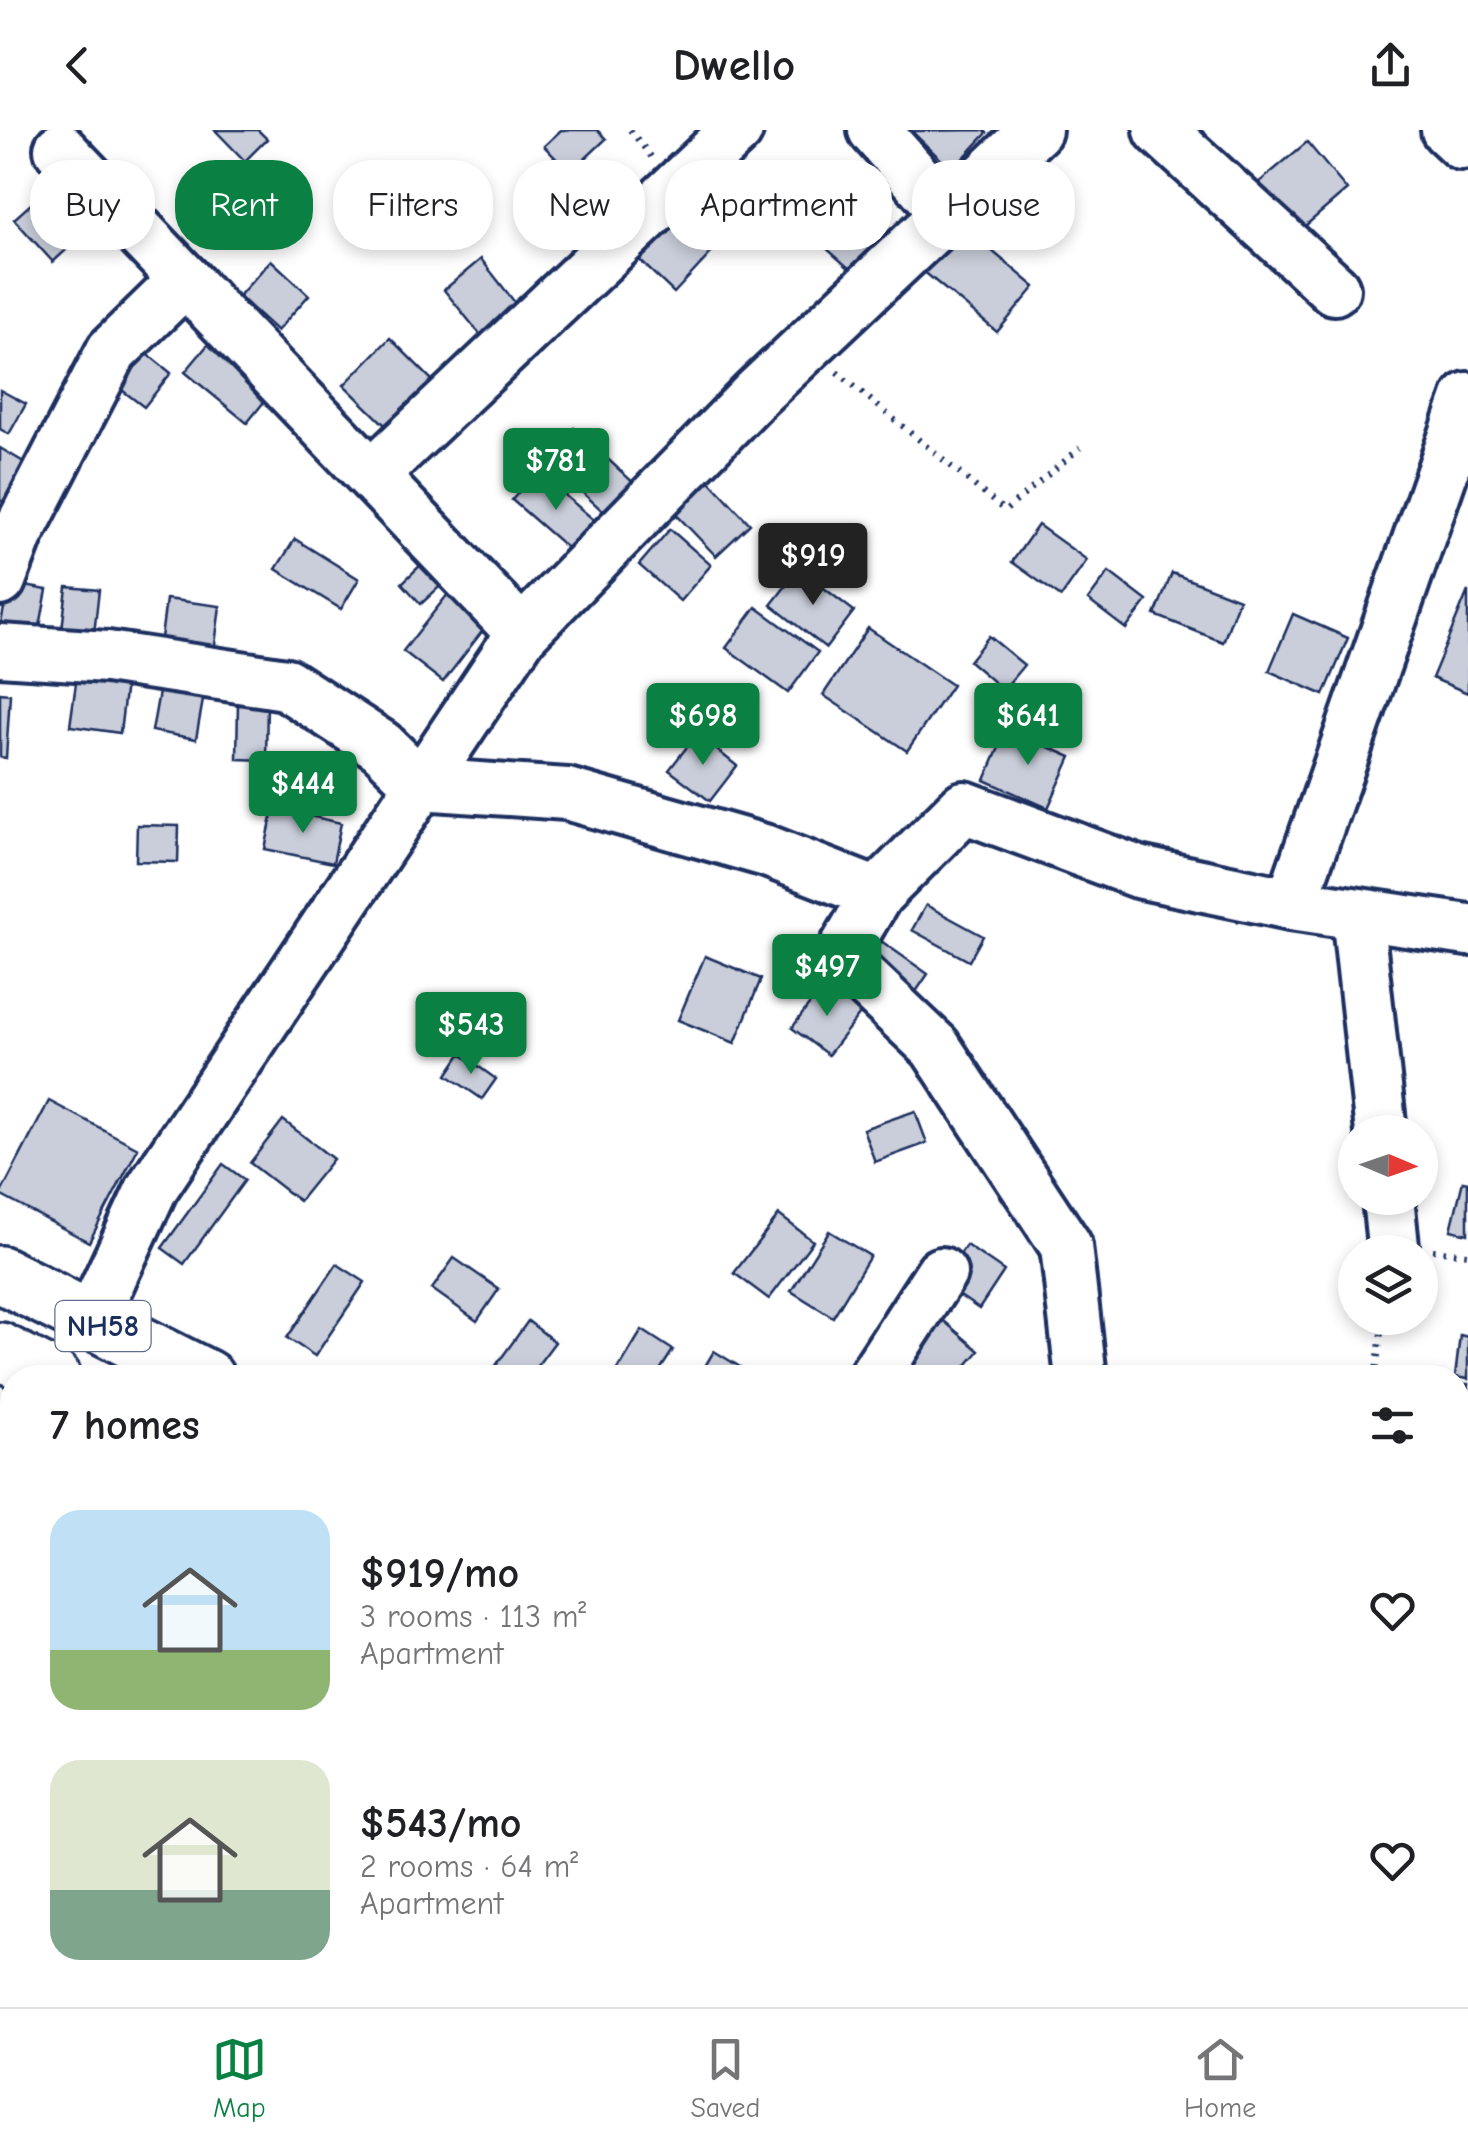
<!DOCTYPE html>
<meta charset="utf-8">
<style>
body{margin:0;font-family:"Comic Neue",sans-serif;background:#f6f6f6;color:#202124;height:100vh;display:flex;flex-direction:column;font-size:38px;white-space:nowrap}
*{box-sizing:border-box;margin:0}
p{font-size:32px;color:#757577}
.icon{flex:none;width:55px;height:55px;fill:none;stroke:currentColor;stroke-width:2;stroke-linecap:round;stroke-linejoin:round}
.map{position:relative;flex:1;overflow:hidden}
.drawer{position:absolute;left:0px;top:1235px;width:1470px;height:642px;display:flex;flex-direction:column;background:#fff;border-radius:40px 40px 0 0;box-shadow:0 5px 15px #0003}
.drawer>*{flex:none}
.hud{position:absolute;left:30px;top:30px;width:1410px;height:90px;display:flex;gap:20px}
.needle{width:65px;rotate:92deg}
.tools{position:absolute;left:1338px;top:985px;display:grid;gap:20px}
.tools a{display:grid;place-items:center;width:100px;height:100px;border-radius:50%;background:#fff;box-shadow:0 5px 15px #0003;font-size:50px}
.price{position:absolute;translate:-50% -85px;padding:0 22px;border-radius:10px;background:#0b8043;color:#fff;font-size:32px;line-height:65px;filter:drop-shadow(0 2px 5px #0008)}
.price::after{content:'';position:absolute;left:50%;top:60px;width:30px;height:22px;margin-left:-15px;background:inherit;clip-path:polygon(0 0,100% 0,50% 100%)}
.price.on{background:#222;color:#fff}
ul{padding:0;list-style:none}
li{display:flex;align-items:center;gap:30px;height:250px;padding:0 50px}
li span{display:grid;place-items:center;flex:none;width:280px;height:200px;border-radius:30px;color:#555}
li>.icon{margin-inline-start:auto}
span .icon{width:120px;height:120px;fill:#fffc;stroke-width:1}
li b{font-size:42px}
h2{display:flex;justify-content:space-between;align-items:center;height:120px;padding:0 50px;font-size:42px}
.pill{padding:0 35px;border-radius:40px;background:#fff;box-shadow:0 5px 15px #0003;font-size:35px;line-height:90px}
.pill.on{background:#0b8043;color:#fff}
header{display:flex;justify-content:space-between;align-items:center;height:130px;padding:0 50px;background:#fff;font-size:45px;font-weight:600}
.tabs{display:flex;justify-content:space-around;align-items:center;height:140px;border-top:2px solid #e0e0e0;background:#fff;font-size:28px;color:#757577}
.tabs a{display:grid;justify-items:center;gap:5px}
.tabs .on{color:#0b8043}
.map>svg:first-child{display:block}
.building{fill:#caceda;stroke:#1b2f5e;stroke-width:2.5}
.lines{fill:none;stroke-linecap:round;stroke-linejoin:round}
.minor-casing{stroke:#1b2f5e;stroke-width:58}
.highway-casing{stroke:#1b2f5e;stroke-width:62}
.path{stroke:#1b2f5e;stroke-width:6;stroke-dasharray:2.5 8;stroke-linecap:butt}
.minor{stroke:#fff;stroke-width:50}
.highway{stroke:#fff;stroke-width:55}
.labels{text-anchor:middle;stroke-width:10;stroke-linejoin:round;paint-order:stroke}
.shield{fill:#fff;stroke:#5f6d8e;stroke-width:2.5}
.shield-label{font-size:30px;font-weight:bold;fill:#1b2f5e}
</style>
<header><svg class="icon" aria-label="back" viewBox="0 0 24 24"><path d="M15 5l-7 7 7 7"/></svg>Dwello<svg class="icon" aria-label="share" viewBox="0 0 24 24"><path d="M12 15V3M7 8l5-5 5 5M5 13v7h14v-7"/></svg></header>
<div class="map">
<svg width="1468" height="1877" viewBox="0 0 1468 1877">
<rect width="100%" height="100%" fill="#fff"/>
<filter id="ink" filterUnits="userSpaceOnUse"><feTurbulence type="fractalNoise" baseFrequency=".01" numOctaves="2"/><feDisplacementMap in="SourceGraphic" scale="20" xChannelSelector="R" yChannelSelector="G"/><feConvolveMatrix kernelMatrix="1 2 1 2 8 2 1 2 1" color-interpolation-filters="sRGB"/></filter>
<g filter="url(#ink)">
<!-- building -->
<g class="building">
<path d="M215 0H258L267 9 245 31Z"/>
<path d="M561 0H597L606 9 570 43 544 16Z"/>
<path d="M984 0 987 3 952 40 911 1Z"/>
<path d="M1307 12 1347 60 1291 108 1250 60Z"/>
<path d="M60 48 98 91 53 132 14 89Z"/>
<path d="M825 48 885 101 851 140 791 87Z"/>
<path d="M681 67 725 108 674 163 631 122Z"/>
<path d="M960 94 1035 157 997 202 922 140Z"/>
<path d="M481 129 520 179 484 209 444 160Z"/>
<path d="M271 130 309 165 277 201 239 166Z"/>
<path d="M390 208 439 257 394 304 344 255Z"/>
<path d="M211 211 272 262 247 293 185 242Z"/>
<path d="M145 222 171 243 144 277 118 257Z"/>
<path d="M0 260 26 274 9 304 0 299Z"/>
<path d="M574 298 636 355 608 386 546 329Z"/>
<path d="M0 318 32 337 9 375 0 370Z"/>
<path d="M536 341 600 395 575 425 512 370Z"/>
<path d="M709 350 750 394 716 426 674 382Z"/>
<path d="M1038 395 1087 430 1061 467 1012 432Z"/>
<path d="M670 399 711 435 680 471 639 435Z"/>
<path d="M295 409 359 449 341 479 276 439Z"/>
<path d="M429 427 449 448 421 474 402 453Z"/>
<path d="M799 439 854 481 826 518 771 475Z"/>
<path d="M1109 442 1147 471 1126 499 1088 470Z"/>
<path d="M1172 443 1239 469 1223 512 1155 485Z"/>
<path d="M9 453 47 460 37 512 0 498Z"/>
<path d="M67 457 99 460 94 504 62 500Z"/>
<path d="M452 459 491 490 443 552 403 521Z"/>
<path d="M1468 461V563L1432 548Z"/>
<path d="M166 469 220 476 214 523 160 516Z"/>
<path d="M756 477 818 522 788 563 726 518Z"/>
<path d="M1293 484 1348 508 1324 565 1269 541Z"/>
<path d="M868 498 952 555 907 621 823 565Z"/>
<path d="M989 506 1024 535 1003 560 969 531Z"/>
<path d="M77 546 126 553 120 603 70 596Z"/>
<path d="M161 551 205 559 196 609 152 601Z"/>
<path d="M0 563 10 564 6 628 0 627Z"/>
<path d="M238 571H267L266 630 237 629Z"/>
<path d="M1007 599 1071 627 1048 678 985 650Z"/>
<path d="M697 604 737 636 710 671 669 640Z"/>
<path d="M274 678 341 693 333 733 265 719Z"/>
<path d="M137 695 179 696 178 732 136 731Z"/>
<path d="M926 775 983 806 969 831 912 800Z"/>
<path d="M881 811 928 844 909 872 862 840Z"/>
<path d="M705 826 761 849 735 913 678 890Z"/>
<path d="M826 852 863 880 828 925 792 898Z"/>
<path d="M461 924 496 949 482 969 447 945Z"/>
<path d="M49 971 138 1018 89 1112 0 1065Z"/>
<path d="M915 981 927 1013 875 1032 863 999Z"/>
<path d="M283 990 333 1029 299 1071 250 1033Z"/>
<path d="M223 1034 245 1050 184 1134 162 1118Z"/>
<path d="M1463 1051 1468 1052V1104L1451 1100Z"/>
<path d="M779 1085 813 1111 769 1169 734 1143Z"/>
<path d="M829 1101 870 1126 833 1187 791 1161Z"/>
<path d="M966 1115 1004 1141 979 1179 941 1153Z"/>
<path d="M454 1128 499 1159 477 1191 432 1159Z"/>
<path d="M337 1134 365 1152 315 1226 287 1208Z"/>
<path d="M937 1185 979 1221 956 1248H904L892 1237Z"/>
<path d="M528 1191 555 1212 528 1248H487Z"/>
<path d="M642 1200 673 1220 655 1248H613Z"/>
<path d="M1460 1205 1468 1207V1249L1455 1247Z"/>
<path d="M714 1221 758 1248H698Z"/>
<path d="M1461 1254H1468V1300H1458Z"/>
<path d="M4 1368 12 1371 11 1500 0 1495V1380Z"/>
<path d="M1458 1596 1468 1597V1638L1458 1637Z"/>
<path d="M308 1865H381L377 1877H303Z"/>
</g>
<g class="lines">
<!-- minor casing -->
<g class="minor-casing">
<g id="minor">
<path d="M874 0 947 83"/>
<path d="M1160 0 1334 159"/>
<path d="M1447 0 1462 14"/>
<path d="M60 19 522 503"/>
<path d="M372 345 737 0"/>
<path d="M0 450 17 405 112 221 185 150"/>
<path d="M0 520 107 527 286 554 381 616 420 654 567 664 767 721 877 764 964 677 1138 742 1291 774 1468 800"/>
<path d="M877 764 840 827 935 917 1066 1116 1081 1248"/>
<path d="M1291 774 1468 268"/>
<path d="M1357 784 1381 1002"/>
<path d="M1388 1068 1393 1116"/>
<path d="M91 1190 152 1058 522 503 755 265 1036 0"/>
<path d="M873 1248 941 1143"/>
<path d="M24 1877 30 1865"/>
<path d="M631 1877 637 1865"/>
</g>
</g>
<!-- highway casing -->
<g class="highway-casing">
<g id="highway">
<path d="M0 1144 206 1248"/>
<path d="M0 1221 53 1248"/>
<path d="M1458 1863 1468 1868"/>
<path d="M1290 1865 1315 1877"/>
</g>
</g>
<!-- path -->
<g class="path">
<path d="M630 0 653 29"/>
<path d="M837 242 1005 381 1080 318"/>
<path d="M1433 1120 1468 1124"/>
<path d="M1375 1248 1383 1188"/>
</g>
<!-- minor -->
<use href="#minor" class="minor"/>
<!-- highway -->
<use href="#highway" class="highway"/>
</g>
</g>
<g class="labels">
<!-- shield labels -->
<rect class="shield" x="55.5" y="1171" width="95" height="50" rx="8"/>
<g class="shield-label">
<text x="103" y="1206">NH58</text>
</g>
</g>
</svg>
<div class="tools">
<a><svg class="needle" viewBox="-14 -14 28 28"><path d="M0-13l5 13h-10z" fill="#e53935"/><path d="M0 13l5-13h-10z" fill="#757577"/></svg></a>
<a><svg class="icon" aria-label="layers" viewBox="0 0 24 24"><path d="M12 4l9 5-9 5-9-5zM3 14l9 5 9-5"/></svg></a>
</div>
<b class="price" style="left:556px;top:383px">$781</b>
<b class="price on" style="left:813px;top:478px">$919</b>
<b class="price" style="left:703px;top:638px">$698</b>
<b class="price" style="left:1028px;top:638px">$641</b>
<b class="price" style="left:303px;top:706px">$444</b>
<b class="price" style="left:827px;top:889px">$497</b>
<b class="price" style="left:471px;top:947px">$543</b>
<div class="hud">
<a class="pill">Buy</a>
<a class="pill on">Rent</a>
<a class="pill">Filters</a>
<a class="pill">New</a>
<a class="pill">Apartment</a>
<a class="pill">House</a>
</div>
<section class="drawer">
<h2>7 homes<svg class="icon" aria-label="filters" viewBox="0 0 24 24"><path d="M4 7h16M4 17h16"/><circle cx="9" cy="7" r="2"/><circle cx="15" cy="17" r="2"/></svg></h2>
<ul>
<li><span style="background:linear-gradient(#bfe0f5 70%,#8fb573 0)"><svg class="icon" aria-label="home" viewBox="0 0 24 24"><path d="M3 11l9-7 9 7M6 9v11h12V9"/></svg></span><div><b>$919/mo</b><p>3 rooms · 113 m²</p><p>Apartment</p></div><svg class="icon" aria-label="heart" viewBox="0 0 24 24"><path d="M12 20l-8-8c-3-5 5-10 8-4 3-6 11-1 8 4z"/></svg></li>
<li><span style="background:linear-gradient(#dfe7d0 65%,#7fa58c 0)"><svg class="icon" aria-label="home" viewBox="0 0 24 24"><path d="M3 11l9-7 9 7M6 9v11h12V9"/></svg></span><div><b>$543/mo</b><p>2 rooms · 64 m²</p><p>Apartment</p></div><svg class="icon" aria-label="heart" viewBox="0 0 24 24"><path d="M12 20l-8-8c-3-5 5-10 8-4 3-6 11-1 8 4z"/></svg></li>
</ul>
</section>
</div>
<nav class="tabs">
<a class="on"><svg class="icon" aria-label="map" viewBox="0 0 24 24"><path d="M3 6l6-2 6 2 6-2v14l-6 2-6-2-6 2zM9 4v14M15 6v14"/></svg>Map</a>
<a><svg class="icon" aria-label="saved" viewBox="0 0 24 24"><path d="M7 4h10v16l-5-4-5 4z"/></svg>Saved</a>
<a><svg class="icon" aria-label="home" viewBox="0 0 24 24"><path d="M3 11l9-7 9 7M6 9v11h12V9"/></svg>Home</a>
</nav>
